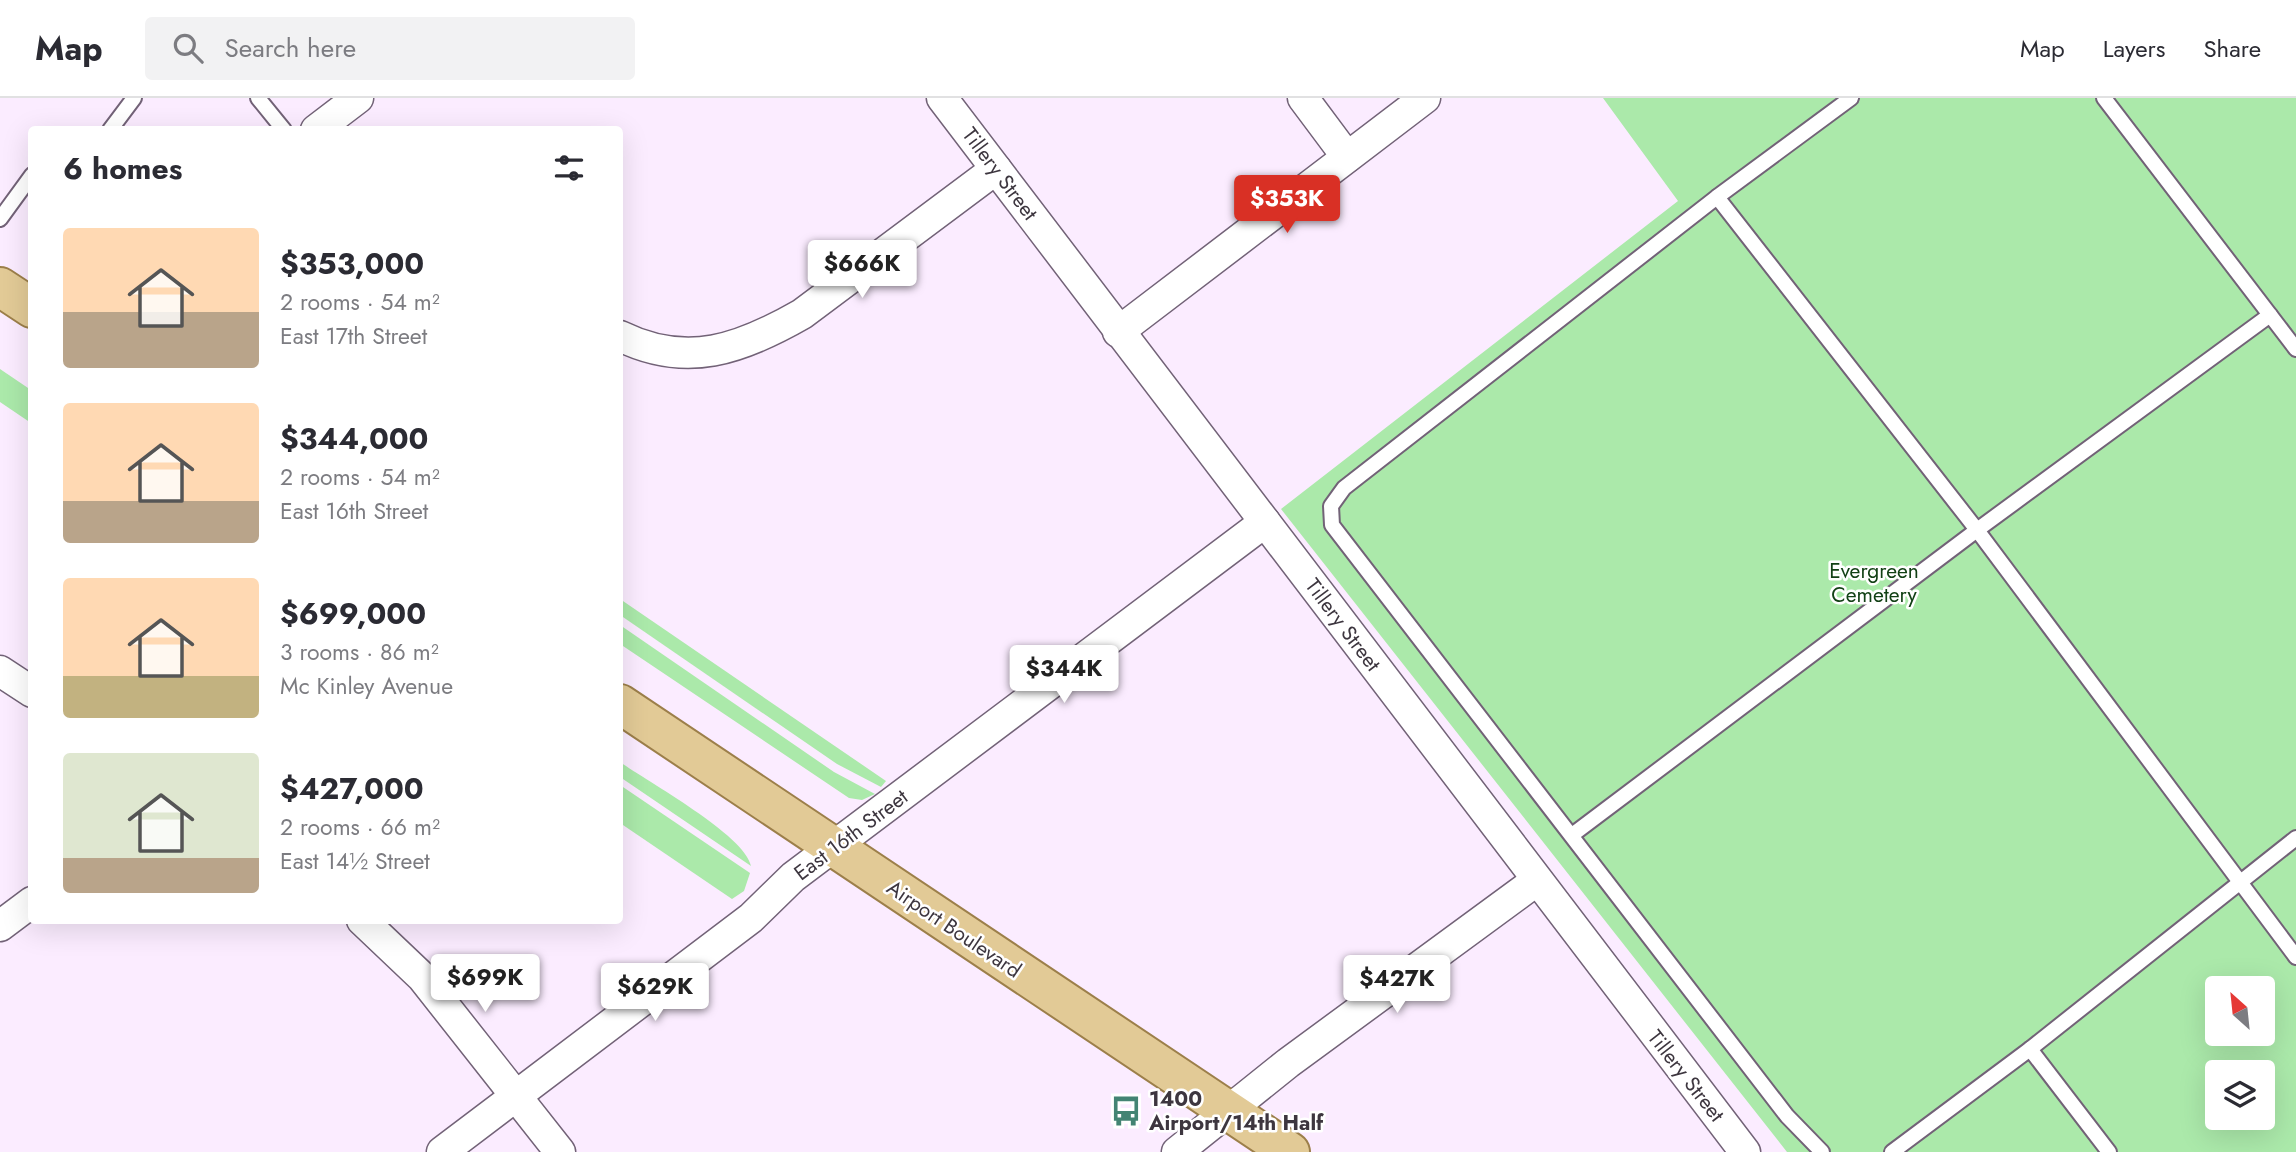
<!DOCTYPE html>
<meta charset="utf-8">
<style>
body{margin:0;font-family:Jost,sans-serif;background:#f2f2f3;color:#2b2b33;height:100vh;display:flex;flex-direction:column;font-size:26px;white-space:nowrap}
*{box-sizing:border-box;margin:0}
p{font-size:23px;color:#7c7c81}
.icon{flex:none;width:38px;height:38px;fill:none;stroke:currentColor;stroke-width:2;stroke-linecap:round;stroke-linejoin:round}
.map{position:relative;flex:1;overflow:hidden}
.panel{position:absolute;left:28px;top:28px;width:595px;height:798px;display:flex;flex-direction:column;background:#fff;border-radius:7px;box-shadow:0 7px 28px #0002}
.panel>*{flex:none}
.needle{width:46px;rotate:333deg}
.controls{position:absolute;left:2205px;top:878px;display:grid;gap:14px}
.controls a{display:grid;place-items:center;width:70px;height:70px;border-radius:7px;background:#fff;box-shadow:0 7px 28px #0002;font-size:35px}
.price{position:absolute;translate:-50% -60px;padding:0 16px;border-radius:7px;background:#fff;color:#222;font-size:23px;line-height:46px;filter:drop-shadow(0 2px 4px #0008)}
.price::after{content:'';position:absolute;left:50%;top:42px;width:21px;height:16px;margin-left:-10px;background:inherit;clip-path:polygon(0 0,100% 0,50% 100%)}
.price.active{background:#d93025;color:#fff}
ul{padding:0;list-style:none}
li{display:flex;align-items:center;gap:21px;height:175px;padding:0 35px}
li span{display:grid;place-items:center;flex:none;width:196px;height:140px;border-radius:7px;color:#555}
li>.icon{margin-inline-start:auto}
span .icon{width:84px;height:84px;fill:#fffc;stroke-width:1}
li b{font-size:30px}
h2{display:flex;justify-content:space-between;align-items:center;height:84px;padding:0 35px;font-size:30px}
header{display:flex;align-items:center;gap:42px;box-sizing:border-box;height:98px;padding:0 35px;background:#fff;border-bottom:2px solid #e1e1e2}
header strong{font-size:33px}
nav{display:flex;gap:38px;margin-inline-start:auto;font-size:24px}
.search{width:490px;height:63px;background:#f2f2f3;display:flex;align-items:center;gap:18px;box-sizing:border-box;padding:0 24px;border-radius:7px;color:#7c7c81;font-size:26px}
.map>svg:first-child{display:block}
.green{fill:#abe9aa;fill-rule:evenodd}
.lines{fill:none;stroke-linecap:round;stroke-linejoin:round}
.service-casing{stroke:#726277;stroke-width:18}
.minor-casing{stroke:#726277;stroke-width:33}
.primary-casing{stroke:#9c7f4a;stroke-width:42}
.service{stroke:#fff;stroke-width:14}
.minor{stroke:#fff;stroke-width:30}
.primary{stroke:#e2ca96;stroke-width:38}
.labels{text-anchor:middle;stroke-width:5;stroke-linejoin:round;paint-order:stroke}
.street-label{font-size:21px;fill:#3d363f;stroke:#fff}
.park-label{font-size:21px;fill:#124115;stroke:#fff}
.poi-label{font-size:21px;font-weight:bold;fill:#3d363f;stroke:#fff;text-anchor:start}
</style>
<header>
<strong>Map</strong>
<div class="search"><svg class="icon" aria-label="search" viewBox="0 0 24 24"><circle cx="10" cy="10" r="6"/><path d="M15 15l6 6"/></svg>Search here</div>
<nav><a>Map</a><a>Layers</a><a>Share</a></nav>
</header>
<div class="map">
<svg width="2296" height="1054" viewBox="0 0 2296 1054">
<rect width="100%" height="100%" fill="#fbecff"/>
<!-- green -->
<g class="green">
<path d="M1603 0H2296V1054H1787L1281 411 1678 103ZM2217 891H2263V936H2217ZM2217 975H2263V1020H2217Z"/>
<path d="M0 271 31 292V325L0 304Z"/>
<path d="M620 501 886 683 881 689 837 666 620 517Z"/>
<path d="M620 527 834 674 875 696 862 702 849 700 620 546Z"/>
<path d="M620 664C648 684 745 737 751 768L620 679Z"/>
<path d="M620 687 750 775 744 793 732 801 620 725Z"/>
</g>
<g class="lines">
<!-- service casing -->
<g class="service-casing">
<g id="service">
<path d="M258 0 284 32"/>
<path d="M2104 0 2296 251"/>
<path d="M110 32 134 0"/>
<path d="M1717 99 1977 432 2296 859"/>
<path d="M0 121 32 77"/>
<path d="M1572 737 1977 432 2270 217"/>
<path d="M2030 951 2109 1054"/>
<path d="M1822 1054 1787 1018 1332 427 1331 408 1344 390 1717 99 1851 0"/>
<path d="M1892 1054 2030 951 2296 740"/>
</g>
</g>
<!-- minor casing -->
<g class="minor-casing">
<g id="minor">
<path d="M942 0 1745 1054"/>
<path d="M1303 0 1347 59"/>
<path d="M316 32 358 0"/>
<path d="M1118 234 1425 0"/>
<path d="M620 238C687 271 741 251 802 216L996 71"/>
<path d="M0 573 32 594"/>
<path d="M362 822 422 879 560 1054"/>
<path d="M0 828 32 804"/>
<path d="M442 1054 751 820 793 779 1265 424"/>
<path d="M1177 1054 1288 965 1536 783"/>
</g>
</g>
<!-- primary casing -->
<g class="primary-casing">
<g id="primary">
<path d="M0 189 32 210"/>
<path d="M620 606 1290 1054"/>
</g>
</g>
<!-- service -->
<use href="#service" class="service"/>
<!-- minor -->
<use href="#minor" class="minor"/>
<!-- primary -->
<use href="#primary" class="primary"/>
</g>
<!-- icons -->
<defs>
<g id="bus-bare" transform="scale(2.415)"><path d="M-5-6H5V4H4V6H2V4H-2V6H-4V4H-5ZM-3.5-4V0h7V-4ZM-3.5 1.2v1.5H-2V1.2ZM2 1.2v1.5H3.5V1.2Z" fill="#438473" stroke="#fff" stroke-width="2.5" paint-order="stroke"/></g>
</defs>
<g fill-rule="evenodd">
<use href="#bus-bare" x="1126" y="1013"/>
</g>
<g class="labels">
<!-- street labels -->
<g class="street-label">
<text transform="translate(1000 76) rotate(53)" y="7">Tillery Street</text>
<text transform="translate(1343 527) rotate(53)" y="7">Tillery Street</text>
<text transform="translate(851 737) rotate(-37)" y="7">East 16th Street</text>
<text transform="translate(954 831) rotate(34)" y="7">Airport Boulevard</text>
<text transform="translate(1686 978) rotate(52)" y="7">Tillery Street</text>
</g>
<!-- park labels -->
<g class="park-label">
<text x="1874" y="480">Evergreen<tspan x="1874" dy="24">Cemetery</tspan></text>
</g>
<!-- poi labels -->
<g class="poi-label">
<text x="1149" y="1008">1400<tspan x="1149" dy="24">Airport/14th Half</tspan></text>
</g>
</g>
</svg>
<div class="controls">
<a><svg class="needle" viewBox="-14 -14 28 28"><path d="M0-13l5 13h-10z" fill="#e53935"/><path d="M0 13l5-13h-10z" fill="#7c7c81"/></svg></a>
<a><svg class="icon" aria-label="layers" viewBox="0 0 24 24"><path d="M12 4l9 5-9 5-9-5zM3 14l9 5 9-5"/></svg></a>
</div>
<b class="price active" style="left:1287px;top:137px">$353K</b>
<b class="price" style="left:862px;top:202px">$666K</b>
<b class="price" style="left:1064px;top:607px">$344K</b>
<b class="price" style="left:485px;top:916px">$699K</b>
<b class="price" style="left:1397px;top:917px">$427K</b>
<b class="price" style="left:655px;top:925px">$629K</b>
<section class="panel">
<h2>6 homes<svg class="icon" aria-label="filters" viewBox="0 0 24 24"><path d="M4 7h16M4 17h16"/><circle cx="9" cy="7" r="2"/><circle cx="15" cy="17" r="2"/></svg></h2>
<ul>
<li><span style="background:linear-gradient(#ffd9b3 60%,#b9a48a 0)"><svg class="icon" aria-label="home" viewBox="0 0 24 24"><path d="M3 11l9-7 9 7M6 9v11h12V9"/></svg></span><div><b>$353,000</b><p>2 rooms · 54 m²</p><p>East 17th Street</p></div></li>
<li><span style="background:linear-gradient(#ffd9b3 70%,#b9a48a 0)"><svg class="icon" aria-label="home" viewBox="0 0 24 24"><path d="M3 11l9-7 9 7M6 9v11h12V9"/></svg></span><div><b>$344,000</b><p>2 rooms · 54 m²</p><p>East 16th Street</p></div></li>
<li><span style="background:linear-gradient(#ffd9b3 70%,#c2b280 0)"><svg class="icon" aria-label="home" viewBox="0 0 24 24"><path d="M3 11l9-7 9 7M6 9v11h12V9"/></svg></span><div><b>$699,000</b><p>3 rooms · 86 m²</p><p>Mc Kinley Avenue</p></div></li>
<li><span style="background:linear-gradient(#dfe7d0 75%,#b9a48a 0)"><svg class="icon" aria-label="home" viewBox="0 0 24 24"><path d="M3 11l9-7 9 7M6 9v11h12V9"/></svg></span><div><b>$427,000</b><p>2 rooms · 66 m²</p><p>East 14½ Street</p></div></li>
</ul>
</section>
</div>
